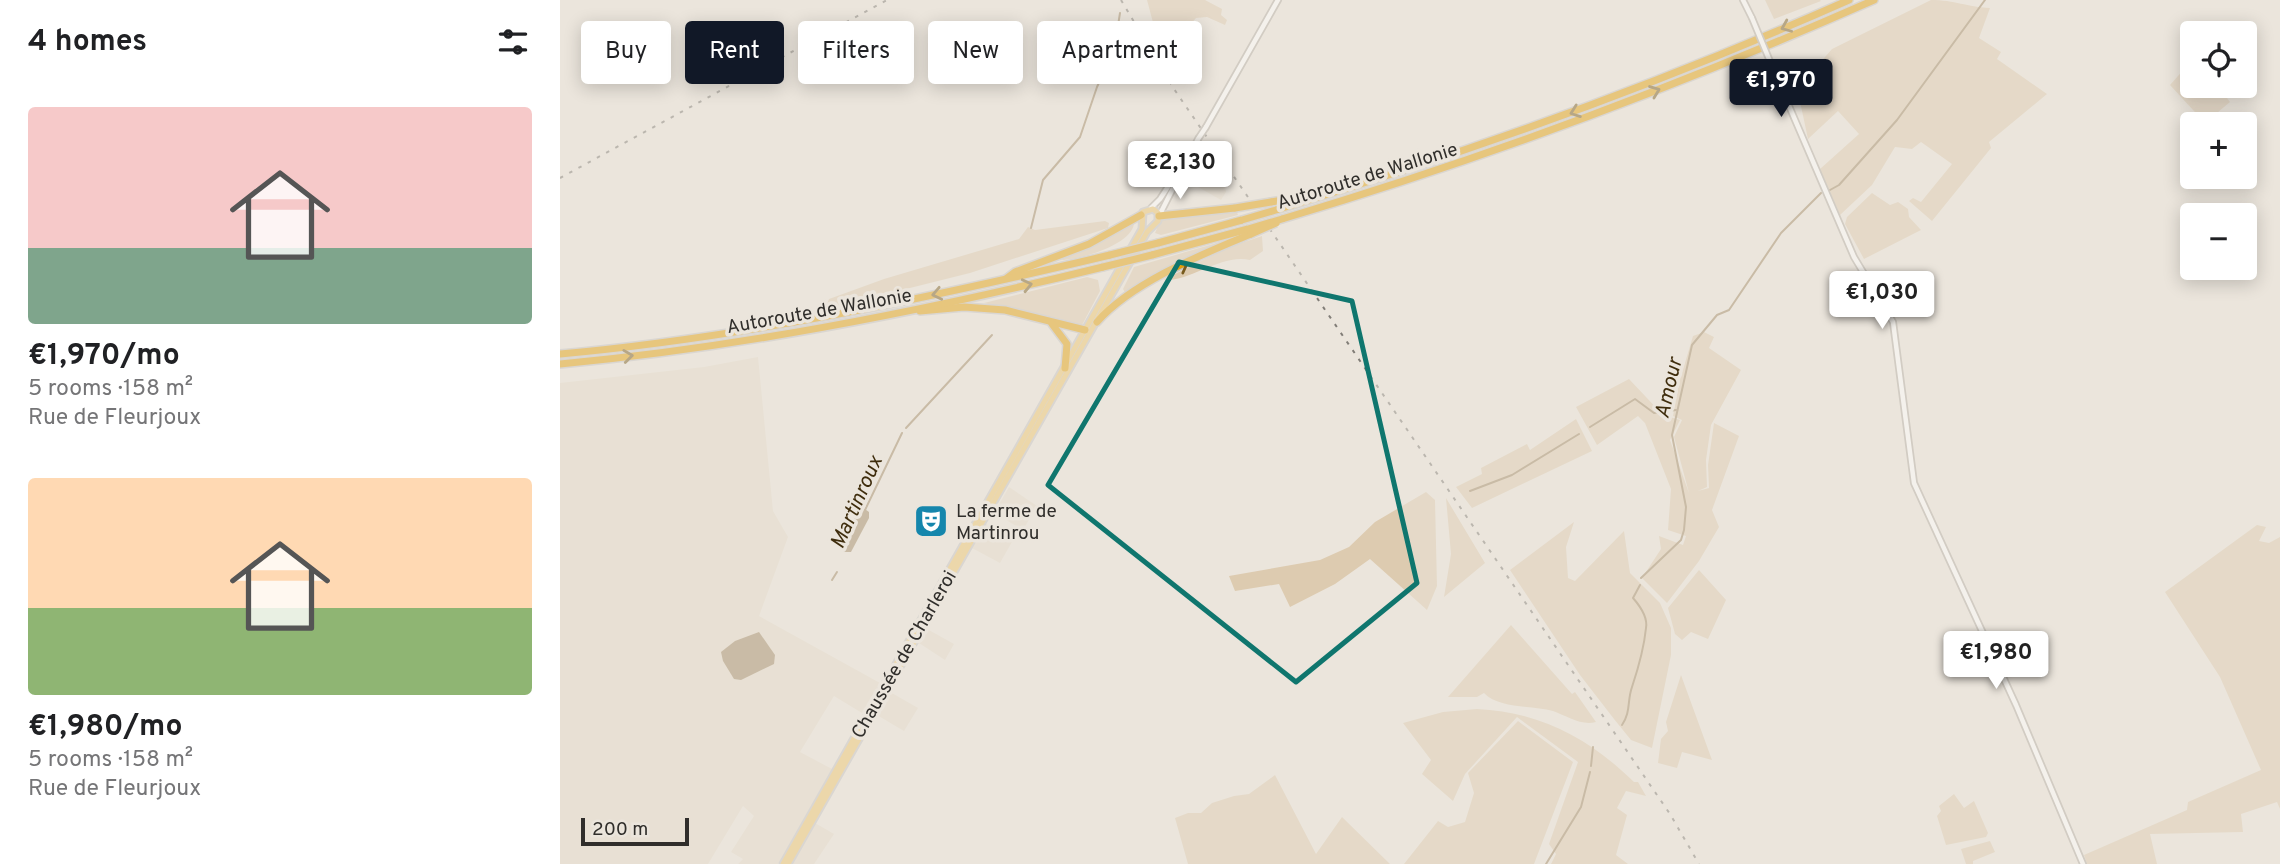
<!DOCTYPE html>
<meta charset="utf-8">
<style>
body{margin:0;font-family:Overpass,sans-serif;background:#f6f6f6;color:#202124;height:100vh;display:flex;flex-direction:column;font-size:26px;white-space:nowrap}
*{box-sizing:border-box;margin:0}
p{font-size:23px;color:#757577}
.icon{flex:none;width:38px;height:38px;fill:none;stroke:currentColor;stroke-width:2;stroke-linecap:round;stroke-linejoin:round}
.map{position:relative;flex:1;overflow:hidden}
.drawer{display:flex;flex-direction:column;background:#fff;width:560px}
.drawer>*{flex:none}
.top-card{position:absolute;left:21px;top:21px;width:665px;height:63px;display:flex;gap:14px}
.fabs{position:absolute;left:1620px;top:21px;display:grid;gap:14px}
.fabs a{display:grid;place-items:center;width:77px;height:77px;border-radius:7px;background:#fff;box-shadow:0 4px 18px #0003;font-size:35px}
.scale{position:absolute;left:21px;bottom:18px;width:108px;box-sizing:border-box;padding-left:7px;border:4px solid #302e2b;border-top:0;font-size:19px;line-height:24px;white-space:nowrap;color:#302e2b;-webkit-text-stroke:5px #ebe5dc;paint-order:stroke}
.price{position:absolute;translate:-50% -60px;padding:0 16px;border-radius:7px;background:#fff;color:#222;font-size:23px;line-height:46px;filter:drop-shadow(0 2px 4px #0008)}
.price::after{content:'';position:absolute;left:50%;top:42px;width:21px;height:16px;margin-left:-10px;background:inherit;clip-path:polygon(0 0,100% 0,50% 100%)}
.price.selected{background:#111827;color:#fff}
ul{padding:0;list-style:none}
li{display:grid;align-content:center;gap:14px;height:371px;padding:0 28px}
li span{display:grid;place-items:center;height:217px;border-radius:7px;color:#555}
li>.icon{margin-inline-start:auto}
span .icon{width:126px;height:126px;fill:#fffc;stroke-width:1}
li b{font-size:30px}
h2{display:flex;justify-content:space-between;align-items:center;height:84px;padding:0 28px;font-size:30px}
.tag{padding:0 24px;border-radius:7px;background:#fff;box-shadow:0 4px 18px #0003;font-size:24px;line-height:63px}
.tag.selected{background:#111827;color:#fff}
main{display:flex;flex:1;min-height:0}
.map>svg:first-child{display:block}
.built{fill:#e4daca}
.green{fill:#ddcbb0}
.water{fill:#a08864}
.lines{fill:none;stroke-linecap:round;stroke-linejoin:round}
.stream{stroke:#a08864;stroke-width:2}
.tertiary-casing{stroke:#b3ada5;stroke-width:8}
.secondary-casing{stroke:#b3ada5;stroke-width:8}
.primary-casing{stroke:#c5c4c4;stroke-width:9}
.motorway-casing{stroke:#c5c4c4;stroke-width:10}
.tertiary{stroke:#fff;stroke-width:4.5}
.secondary{stroke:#fff;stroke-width:4.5}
.primary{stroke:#eec56d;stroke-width:5}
.motorway{stroke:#e39f0b;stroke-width:7}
.rail{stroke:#817d77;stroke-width:2;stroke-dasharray:3.5 7;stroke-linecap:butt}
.tertiary-bridge-casing{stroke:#b3ada5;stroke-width:8;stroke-linecap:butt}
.secondary-bridge-casing{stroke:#b3ada5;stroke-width:8;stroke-linecap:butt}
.motorway-bridge-casing{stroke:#c5c4c4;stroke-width:10;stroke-linecap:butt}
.tertiary-bridge{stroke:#fff;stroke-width:4.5}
.secondary-bridge{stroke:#fff;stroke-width:4.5}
.motorway-bridge{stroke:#e39f0b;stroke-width:7}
.oneway{stroke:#785b1e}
.marked{fill:none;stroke:#0f766e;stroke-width:5;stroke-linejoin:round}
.labels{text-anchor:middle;stroke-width:7;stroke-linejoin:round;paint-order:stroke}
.street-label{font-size:19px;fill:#302e2b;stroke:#ebe5dc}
.poi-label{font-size:19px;fill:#302e2b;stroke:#ebe5dc;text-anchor:start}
.water-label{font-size:21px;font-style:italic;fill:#3f2d0d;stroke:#ebe5dc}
</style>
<main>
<section class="drawer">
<h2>4 homes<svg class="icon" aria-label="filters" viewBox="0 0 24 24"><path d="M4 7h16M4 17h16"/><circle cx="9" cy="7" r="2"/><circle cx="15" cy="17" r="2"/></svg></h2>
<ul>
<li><span style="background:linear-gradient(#f6c9c9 65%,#7fa58c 0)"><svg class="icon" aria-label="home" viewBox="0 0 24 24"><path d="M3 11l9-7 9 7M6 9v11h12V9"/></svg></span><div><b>€1,970/mo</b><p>5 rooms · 158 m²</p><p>Rue de Fleurjoux</p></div></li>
<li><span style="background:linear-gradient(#ffd9b3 60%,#8fb573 0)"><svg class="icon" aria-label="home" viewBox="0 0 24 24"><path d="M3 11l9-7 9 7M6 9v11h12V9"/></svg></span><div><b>€1,980/mo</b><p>5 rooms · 158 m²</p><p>Rue de Fleurjoux</p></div></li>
</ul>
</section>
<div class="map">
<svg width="1720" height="864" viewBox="0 0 1720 864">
<rect width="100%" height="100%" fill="#ebe5dc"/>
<!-- built -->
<g class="built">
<path d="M644 154 664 182 666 192 661 200 624 179 638 155Z"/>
<path d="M198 357 213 511 228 537 199 616 320 683 302 713 274 696 240 752 272 769 218 864H178L183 859 171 852 194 816 183 806 148 864H0V383L144 367Z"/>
<path d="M449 487 477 506 463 530 434 513Z"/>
<path d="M426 524 453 540 440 563 412 548Z"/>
<path d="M367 629 394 644 385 660 359 643Z"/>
<path d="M330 692 358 708 344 731 317 715Z"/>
<path d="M255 823 274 834 254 864H233Z"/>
</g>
<!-- green -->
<g class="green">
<path d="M587 0H645L662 9 661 15 667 20 665 25 647 17 636 18 627 28 599 45Z"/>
<path d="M1205 0H1260L1261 1 1214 19Z"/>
<path d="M1371 0C1395 0 1407 7 1430 8L1419 38 1441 52 1437 59 1487 94 1429 142 1431 148 1372 221 1349 201 1353 198 1361 202 1392 164 1361 142 1352 149 1335 147 1312 185 1280 215 1260 169 1299 134 1278 111 1248 139 1236 83 1251 73 1272 49Z"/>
<path d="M1633 59V86H1658L1670 102 1645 123 1610 85Z"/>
<path d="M1312 193 1330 205 1338 202 1348 209 1349 217 1361 230 1304 259 1285 224 1287 217Z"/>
<path d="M676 210 678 215 601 235 595 233 601 219Z"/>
<path d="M545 221 549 223 548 228 410 273 274 307 267 304 269 299 324 279 459 239 468 227 475 230Z"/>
<path d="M571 224H574C571 245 519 260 501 260Z"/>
<path d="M702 236 703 251 690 260C662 253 630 282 603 280L667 248Z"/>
<path d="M660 242 566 294 563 289 574 267Z"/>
<path d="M527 277 538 280 540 291 521 327 424 303Z"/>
<path d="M1144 332 1154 337 1149 348 1181 370 1151 425 1146 460 1147 487 1138 491 1149 488 1148 465 1154 423 1179 436 1152 510 1159 527 1139 561 1107 603 1082 578 1101 549 1099 536 1123 545 1126 536 1108 530 1111 489 1085 423 1078 416 1037 445 1016 407 1069 379 1103 415 1120 420 1110 440 1129 493 1114 437 1122 420 1113 416 1119 383 1133 336Z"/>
<path d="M1016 419 1032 451 912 508 896 487 922 474 921 468 967 444 970 450Z"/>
<path d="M866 492 875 500 877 586 867 610 810 559 775 584 730 607 719 584 675 591 669 576 760 560 789 547 815 522Z"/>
<path d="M886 498 925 563 884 597 891 554Z"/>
<path d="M1014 522 1006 547 1008 578 1015 581 1064 531 1070 573 1100 603 1111 628V655L1092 748 1071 740 1054 719 1020 675 950 570Z"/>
<path d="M1697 525 1706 527 1699 541 1709 543 1720 537V809L1717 802 1681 814 1683 832 1590 834 1597 864H1527L1524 855 1627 810 1628 802 1701 770 1660 677 1605 592Z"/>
<path d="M1139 570 1166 600 1148 639 1131 632 1122 640 1115 634 1108 608Z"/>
<path d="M951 625 1012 694 1015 692 1036 722C1021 726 1007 716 993 711 972 705 939 709 924 693L917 697H888Z"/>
<path d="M1121 675 1152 760 1122 752 1117 768 1098 763 1101 739 1108 731 1106 722Z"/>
<path d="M917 709C980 712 1029 738 1074 782H1078L1086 796 1066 791 1057 808 1067 815 1056 855 1068 864H991L996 854 989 844 1018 762 957 717 905 774 893 801 862 774 871 760 843 723 883 712Z"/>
<path d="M958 721 1013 762 974 864H844L878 821 888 827 905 822 914 793 908 773Z"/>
<path d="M715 775 756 854 782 817 830 864H628L615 818 628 813H641L652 803 674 796 689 794Z"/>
<path d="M1394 794 1404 808 1414 801 1428 833 1426 837 1386 845 1377 816 1381 811 1379 806Z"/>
<path d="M1430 841 1435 852 1413 861V864H1406L1401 849Z"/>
</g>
<!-- water -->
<g class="water">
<path d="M302 507 309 512V518L291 552H283L296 509Z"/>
<path d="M199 632 215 655 214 664 181 680 174 679 163 661 161 652 175 641Z"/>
</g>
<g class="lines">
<!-- stream -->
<g class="stream">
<path d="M556 38 560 13"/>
<path d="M1270 190 1279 185 1337 120 1425 0"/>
<path d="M471 228 483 180 520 137 537 87 557 43"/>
<path d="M1030 427 1075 399 1094 413 1116 410"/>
<path d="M346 428 432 335"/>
<path d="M910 491 952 475 1019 434"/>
<path d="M305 510 342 433"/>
<path d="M1081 578 1121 540 1124 530 1126 507 1112 435 1132 345 1157 315 1169 310 1221 233 1261 193"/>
<path d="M272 580 277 572"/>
<path d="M1062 725C1071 712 1067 701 1072 687 1078 669 1084 648 1086 628 1088 617 1080 606 1073 598L1080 585"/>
<path d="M1031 766 1033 747"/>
<path d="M986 864 1021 807 1030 772"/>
</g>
<!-- tertiary casing -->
<g class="tertiary-casing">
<g id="tertiary">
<path d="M1183 0 1192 18"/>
<path d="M1214 71 1294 257 1333 322 1354 483 1456 705 1523 864"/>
</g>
</g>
<!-- secondary casing -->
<g class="secondary-casing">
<g id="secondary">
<path d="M646 127 718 0"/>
<path d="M591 208 600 199 636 144"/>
<path d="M599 216 638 139"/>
</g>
</g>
<!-- primary casing -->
<g class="primary-casing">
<path id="primary" d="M223 864 582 229 583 212 593 209 598 213V221L587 232 228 864"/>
</g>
<!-- motorway casing -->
<g class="motorway-casing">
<g id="motorway">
<path d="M711 202 764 193"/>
<path d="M716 210C911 152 1102 83 1289 0"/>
<path d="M599 216 675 208"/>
<path d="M722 219C924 159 1121 85 1314 0"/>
<path d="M598 243 682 220"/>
<path d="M592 255 688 229"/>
<path d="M447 278 455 272 529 244 581 215"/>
<path d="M360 311 404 307 445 310 525 330"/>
<path d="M537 322C572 282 643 254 691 234"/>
<path d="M492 324 507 344 505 368"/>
<path d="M0 354C186 337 369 298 550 255"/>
<path d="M0 364C183 347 365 311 543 267"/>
</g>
</g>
<!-- tertiary -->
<use href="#tertiary" class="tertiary"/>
<!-- secondary -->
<use href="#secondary" class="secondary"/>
<!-- primary -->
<use href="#primary" class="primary"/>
<!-- motorway -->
<use href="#motorway" class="motorway"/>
<!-- rail -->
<g class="rail">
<path d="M561 0 614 89 1110 814 1139 864"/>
<path d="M0 178 327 0"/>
</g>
<!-- tertiary-bridge casing -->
<g class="tertiary-bridge-casing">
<path id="tertiary-bridge" d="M1192 18 1214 71"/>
</g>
<!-- secondary-bridge casing -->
<g class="secondary-bridge-casing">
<path id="secondary-bridge" d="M638 139 646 127"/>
</g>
<!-- motorway-bridge casing -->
<g class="motorway-bridge-casing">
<g id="motorway-bridge">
<path d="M675 208 711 202"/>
<path d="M682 220 716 210"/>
<path d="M688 229 722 219"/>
<path d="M691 234 716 223"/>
<path d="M550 255 598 243"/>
<path d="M543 267 592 255"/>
</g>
</g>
<!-- tertiary-bridge -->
<use href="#tertiary-bridge" class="tertiary-bridge"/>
<!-- secondary-bridge -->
<use href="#secondary-bridge" class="secondary-bridge"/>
<!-- motorway-bridge -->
<use href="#motorway-bridge" class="motorway-bridge"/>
</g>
<!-- one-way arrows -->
<defs><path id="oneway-chevron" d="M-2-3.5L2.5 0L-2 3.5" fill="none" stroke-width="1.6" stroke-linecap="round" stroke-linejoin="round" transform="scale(1.75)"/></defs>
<g class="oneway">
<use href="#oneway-chevron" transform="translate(1226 27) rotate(157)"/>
<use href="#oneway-chevron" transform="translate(1095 91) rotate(-21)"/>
<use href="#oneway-chevron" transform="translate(1015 112) rotate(160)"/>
<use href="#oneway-chevron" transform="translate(623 266) rotate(-28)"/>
<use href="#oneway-chevron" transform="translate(467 285) rotate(-13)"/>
<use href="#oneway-chevron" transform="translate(377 294) rotate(168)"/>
<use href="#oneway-chevron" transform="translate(68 356) rotate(-7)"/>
</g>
<!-- marked area -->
<path d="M0 0H1720V864H0ZM619 262 792 301 857 583 736 682 488 485Z" fill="#ebe5dc" fill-opacity=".55" fill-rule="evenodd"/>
<path class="marked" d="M619 262 792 301 857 583 736 682 488 485Z"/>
<!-- icons -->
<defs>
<g id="theatre-square" transform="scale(1.75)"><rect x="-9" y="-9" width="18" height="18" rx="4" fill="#1586ac" stroke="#ebe5dc"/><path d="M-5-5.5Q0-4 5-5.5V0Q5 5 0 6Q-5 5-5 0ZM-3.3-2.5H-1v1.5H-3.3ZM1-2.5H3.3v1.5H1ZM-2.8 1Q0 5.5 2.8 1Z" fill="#fff"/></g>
</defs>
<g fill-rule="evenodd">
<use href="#theatre-square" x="371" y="521"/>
</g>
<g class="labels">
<!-- street labels -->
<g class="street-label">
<text transform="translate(807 175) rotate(-17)" y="7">Autoroute de Wallonie</text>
<text transform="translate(259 310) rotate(-10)" y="7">Autoroute de Wallonie</text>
<text transform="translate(343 654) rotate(-60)" y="7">Chaussée de Charleroi</text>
</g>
<!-- poi labels -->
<g class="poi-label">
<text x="396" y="517">La ferme de<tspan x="396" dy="22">Martinrou</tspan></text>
</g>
<!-- water labels -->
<g class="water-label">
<text transform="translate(1108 388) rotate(-77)" y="7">Amour</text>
<text transform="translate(296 502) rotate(-66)" y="7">Martinroux</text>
</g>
</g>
</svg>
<div class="fabs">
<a><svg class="icon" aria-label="locate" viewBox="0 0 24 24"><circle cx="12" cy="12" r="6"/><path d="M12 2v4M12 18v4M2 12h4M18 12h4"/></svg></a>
<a>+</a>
<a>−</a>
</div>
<div class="scale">200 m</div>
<b class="price selected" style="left:1221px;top:119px">€1,970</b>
<b class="price" style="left:620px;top:201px">€2,130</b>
<b class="price" style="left:1322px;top:331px">€1,030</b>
<b class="price" style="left:1436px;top:691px">€1,980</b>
<div class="top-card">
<a class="tag">Buy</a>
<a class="tag selected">Rent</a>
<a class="tag">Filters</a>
<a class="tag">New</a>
<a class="tag">Apartment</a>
</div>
</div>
</main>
